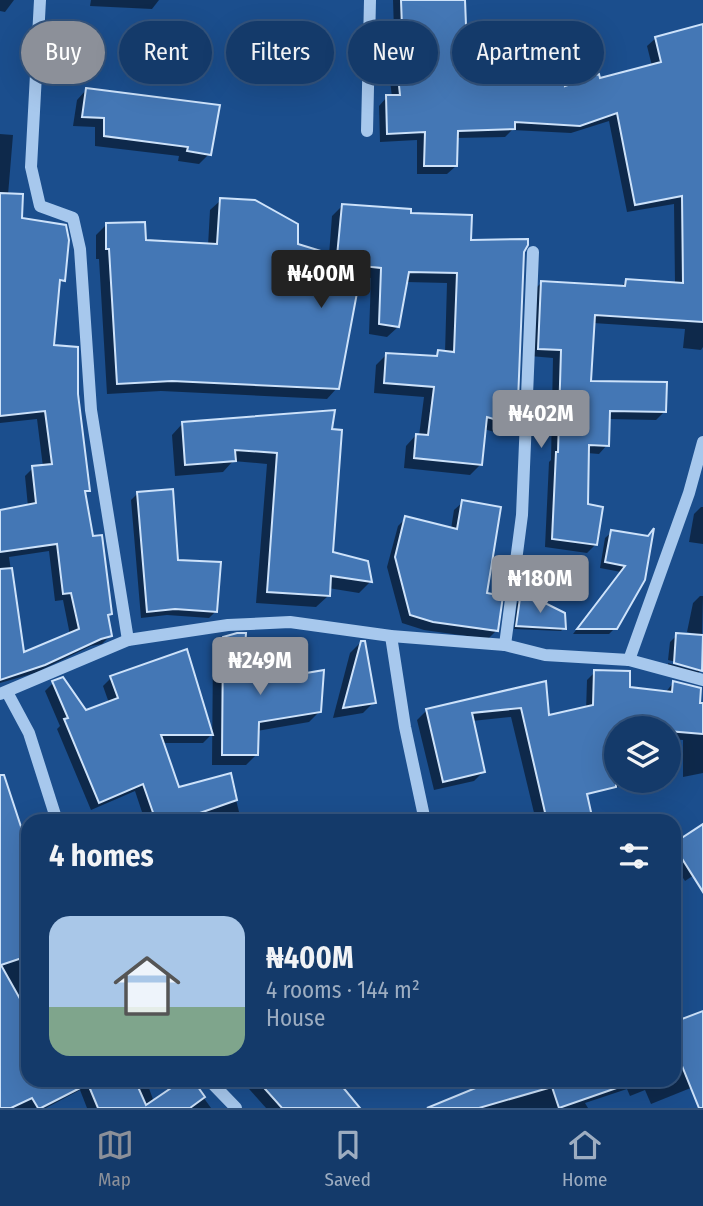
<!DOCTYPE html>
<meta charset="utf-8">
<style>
body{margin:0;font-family:"Fira Sans Condensed",sans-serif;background:#214572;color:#f1f3f6;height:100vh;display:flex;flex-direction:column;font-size:26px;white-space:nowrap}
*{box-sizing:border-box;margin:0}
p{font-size:23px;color:#9dadc1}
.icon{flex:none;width:38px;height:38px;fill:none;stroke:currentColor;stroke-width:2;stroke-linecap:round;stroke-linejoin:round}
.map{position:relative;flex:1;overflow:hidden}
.details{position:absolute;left:21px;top:814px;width:660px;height:273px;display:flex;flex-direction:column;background:#143a6a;border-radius:21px;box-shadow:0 7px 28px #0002,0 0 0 2px #33547e}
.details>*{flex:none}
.top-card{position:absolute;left:21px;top:21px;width:662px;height:63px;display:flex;gap:14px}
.fabs{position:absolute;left:604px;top:716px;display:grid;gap:14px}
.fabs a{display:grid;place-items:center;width:77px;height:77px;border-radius:50%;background:#143a6a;box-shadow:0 7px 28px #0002,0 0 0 2px #33547e;font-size:35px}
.price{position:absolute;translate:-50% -60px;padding:0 16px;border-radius:7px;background:#8c9099;color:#fff;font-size:23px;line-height:46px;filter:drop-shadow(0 2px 4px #0008)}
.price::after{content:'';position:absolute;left:50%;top:42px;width:21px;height:16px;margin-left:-10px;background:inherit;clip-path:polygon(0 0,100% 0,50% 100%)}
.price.selected{background:#222;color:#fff}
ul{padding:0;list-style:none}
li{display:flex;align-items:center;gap:21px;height:175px;padding:0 28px}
li span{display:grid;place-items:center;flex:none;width:196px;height:140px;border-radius:21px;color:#555}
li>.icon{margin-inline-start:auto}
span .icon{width:84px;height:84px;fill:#fffc;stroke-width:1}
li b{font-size:30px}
h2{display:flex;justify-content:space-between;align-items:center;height:84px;padding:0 28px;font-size:30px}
.chip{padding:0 24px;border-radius:32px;background:#143a6a;box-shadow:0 7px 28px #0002,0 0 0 2px #33547e;font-size:24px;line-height:63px}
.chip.selected{background:#8c9099;color:#fff}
.dock{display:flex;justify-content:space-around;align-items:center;height:98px;border-top:2px solid #33547e;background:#143a6a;font-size:19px;color:#9dadc1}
.dock a{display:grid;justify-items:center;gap:4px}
.dock .selected{color:#8c9099}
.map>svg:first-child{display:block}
.shadow{fill:#0007;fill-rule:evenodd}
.building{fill:#4477b5;stroke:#cde2fa;stroke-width:2}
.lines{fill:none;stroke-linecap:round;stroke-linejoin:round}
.minor{stroke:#a7c8ed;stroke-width:12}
</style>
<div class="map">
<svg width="703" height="1108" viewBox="0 0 703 1108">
<rect width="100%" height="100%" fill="#1b4e8d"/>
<!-- shadow -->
<g class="shadow">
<path d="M0 0H14L5 12 0 11Z"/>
<path d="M91 0H159L152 9 90 6Z"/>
<path d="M393 0H463L465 27 563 89 652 66 647 46 656 38 703 26V347L701 350 683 348 685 329 593 323 589 383 665 411 656 420 608 419 607 445 599 454 587 453 586 506 596 544 587 553 545 547 549 462 551 460 553 358 530 356 533 291 541 283 620 288 626 281 675 284 674 204 627 212 609 121 571 133 512 130 505 137 456 138V166L447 174H417V140L380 142 379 106 387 97H392L385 39 394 31Z"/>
<path d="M86 90 209 154 199 164 178 161 179 156 95 146V127L73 126 77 100Z"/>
<path d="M0 134 13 135 8 195 20 220 63 280 57 286 52 347 76 395 88 490 84 494 92 538 110 614 106 618 110 636 102 644 91 646 35 673 0 683V511L28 507 25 476 33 468 43 467 37 419 0 423ZM49 551 55 601 63 600 70 635 23 655 9 557Z"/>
<path d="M221 200 297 246 329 255 332 216 342 206 409 215 470 242 523 251 515 425 505 435 484 429 481 464 470 475 404 468 406 446 416 435 419 436 424 397 374 393 376 365 387 354 433 358 439 352 445 353 447 283 406 282 398 327 387 337 369 334 371 278 358 276 337 388 327 399 161 391 107 394 99 259H96V235L106 225 144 241 208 246 210 210Z"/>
<path d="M183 423 330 431 331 554 367 563 370 582 359 593 328 588V596L316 607 256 603 267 464 233 461 223 472 175 476 172 435Z"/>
<path d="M138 493 177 562 216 611 209 618 167 615 141 618 131 500Z"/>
<path d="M463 502 485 595 496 631 488 639 424 630 402 623 387 567 398 526 406 518 451 529 454 510Z"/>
<path d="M701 507H703V544L689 542 694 514Z"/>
<path d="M612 532 647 538 615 628 609 634H573L621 572 600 568 605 538Z"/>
<path d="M700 596H703L701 670 694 677 668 670V663L697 671V667L668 660 670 642 677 635 696 636V634L687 632 693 603Z"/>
<path d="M521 600 564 628 561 631 514 629 517 603Z"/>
<path d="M223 639 243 651 257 683 320 711 309 722 257 731V754L246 765H212L213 650Z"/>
<path d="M361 642 374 702 363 713 333 718 350 653Z"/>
<path d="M595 672 628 689 665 693 673 683 698 705H703V773L683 777V740L668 739V728H616V780H629L624 785 612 788 586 711 587 680Z"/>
<path d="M111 678 211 735 203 743H162L178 789 230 775 240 816 235 821H145L135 791 91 810 57 729 60 726 45 691 53 683 86 712 109 703 103 686Z"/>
<path d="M544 683 548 718 569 821H536L511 717 472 721 484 771 474 781 434 790 417 720 427 710Z"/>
<path d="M0 782 25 843 28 842V1080H146L154 1102 187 1080H191L211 1108H87L80 1090 46 1108H0Z"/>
<path d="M703 827V869L685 881 674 864V845Z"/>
<path d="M703 1013V1083L651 1104 645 1090 630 1096 627 1089 585 1103 588 1108H440L487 1085 485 1080H674V1024Z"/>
<path d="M241 1080H335L357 1108H266Z"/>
</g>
<!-- building -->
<g class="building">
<path d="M401 0H465L466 25 520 22 568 25 565 86 599 74 600 78 661 62 655 37 703 24V322L595 315 591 381 667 382 666 412 610 411 609 446 589 445 588 504 603 507 597 545 552 539 556 452H558L561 350 538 349 541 281 625 286 626 279 683 283 682 196 635 205 617 113 580 126 515 122V129L458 131 457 166H424L425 132 387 134 386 95H400L393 29 402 28Z"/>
<path d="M86 88 220 105 211 155 187 151 188 147 104 136V118L82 117Z"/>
<path d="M0 193 23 194 22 218 66 225 69 240 65 281 60 280 54 345 78 347V394L90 491H85L93 536 102 535 112 614 108 615 112 636 101 639 45 665 0 680V569L12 568 24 652 79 629 71 593 63 594 57 544 0 552V510L36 503 32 466 52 464 45 411 0 416Z"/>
<path d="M220 198 255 200 298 224V244L337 256 342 204 411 209V213L472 215 471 240 528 239V245L524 252 517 426 487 417 482 465 414 458 416 434 428 435 434 387 384 383 386 353 437 356 438 350 454 352 457 273 409 272 399 327 379 324 381 268 362 266 339 389 172 381 117 384 109 249H106V223L145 222 146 240 217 244Z"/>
<path d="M335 410 332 429 342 430 333 552 368 561 372 582 331 576 330 596 267 592 277 453 235 450 236 461 185 465 182 422Z"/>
<path d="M173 489 178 560 221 562 217 612 175 609 147 612 137 492Z"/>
<path d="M462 500 501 507 487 593 503 596 498 631 433 622 410 615 395 557 405 516 457 529Z"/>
<path d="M654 528 645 580 617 629H577L625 566 605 562 611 530 648 536Z"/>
<path d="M520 598 543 602 565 613 566 629 516 626Z"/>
<path d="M237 633H246L245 649H259V681L324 670 321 712 259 722 258 755H222L223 637Z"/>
<path d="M676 633 703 635 702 671 674 663Z"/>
<path d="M361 641H365L376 703 343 708Z"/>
<path d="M187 649 213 735H161L179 787 231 773 237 800 177 821H156L143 784 99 803 64 719 68 718 52 681 63 677 86 710 118 698 110 676Z"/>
<path d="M594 670 630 671V687L672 692 673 681 701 688 700 703H703V734L668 731V728H616V787L587 794 593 821H547L521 708 472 713 485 772 443 782 426 709 546 681 549 715 593 705Z"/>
<path d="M0 775H4L28 848V956L1 965 28 1013V1080H135L146 1105 183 1080H193L205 1097 190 1108H98L88 1084 41 1108H38L32 1098 11 1108H0Z"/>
<path d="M703 824V892L674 846V843Z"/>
<path d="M703 1011V1108H699L674 1046V1022Z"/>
<path d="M257 1080H337L360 1108H282Z"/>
<path d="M495 1080H631V1083L559 1108 552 1087 479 1108H427Z"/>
</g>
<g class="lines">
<!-- minor -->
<g class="minor">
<path d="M40 0 31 167 40 206 73 218 80 249 91 410 128 640"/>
<path d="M367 131 370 0"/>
<path d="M391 636 405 727 425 821"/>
<path d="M505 645 522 515 533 252"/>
<path d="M629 660 689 493 703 442"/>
<path d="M7 692 29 733 57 821"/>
<path d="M0 694 128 640 228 625 290 622 391 636 505 645 545 655 629 660 703 680"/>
<path d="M209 1080 236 1108"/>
</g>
</g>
</svg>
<div class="fabs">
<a><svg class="icon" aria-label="layers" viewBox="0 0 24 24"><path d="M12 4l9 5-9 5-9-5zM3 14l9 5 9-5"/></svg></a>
</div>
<b class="price selected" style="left:321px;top:310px">₦400M</b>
<b class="price" style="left:541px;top:450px">₦402M</b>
<b class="price" style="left:540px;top:615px">₦180M</b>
<b class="price" style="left:260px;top:697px">₦249M</b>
<div class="top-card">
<a class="chip selected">Buy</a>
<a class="chip">Rent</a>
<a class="chip">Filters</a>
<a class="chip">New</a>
<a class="chip">Apartment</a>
</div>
<section class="details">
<h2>4 homes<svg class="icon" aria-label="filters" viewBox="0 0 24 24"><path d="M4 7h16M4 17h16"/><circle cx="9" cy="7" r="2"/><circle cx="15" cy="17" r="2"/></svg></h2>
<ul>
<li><span style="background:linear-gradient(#a9c7e8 65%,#7fa58c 0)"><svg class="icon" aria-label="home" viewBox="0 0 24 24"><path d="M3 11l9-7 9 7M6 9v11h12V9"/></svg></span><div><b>₦400M</b><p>4 rooms · 144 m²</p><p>House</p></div></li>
</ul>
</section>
</div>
<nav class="dock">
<a class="selected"><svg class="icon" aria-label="map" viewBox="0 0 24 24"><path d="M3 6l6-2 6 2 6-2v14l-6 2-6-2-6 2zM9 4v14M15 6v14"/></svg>Map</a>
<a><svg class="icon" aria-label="saved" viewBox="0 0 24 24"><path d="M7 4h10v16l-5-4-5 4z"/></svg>Saved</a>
<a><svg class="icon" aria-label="home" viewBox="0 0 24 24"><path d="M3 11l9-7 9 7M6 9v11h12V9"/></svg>Home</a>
</nav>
